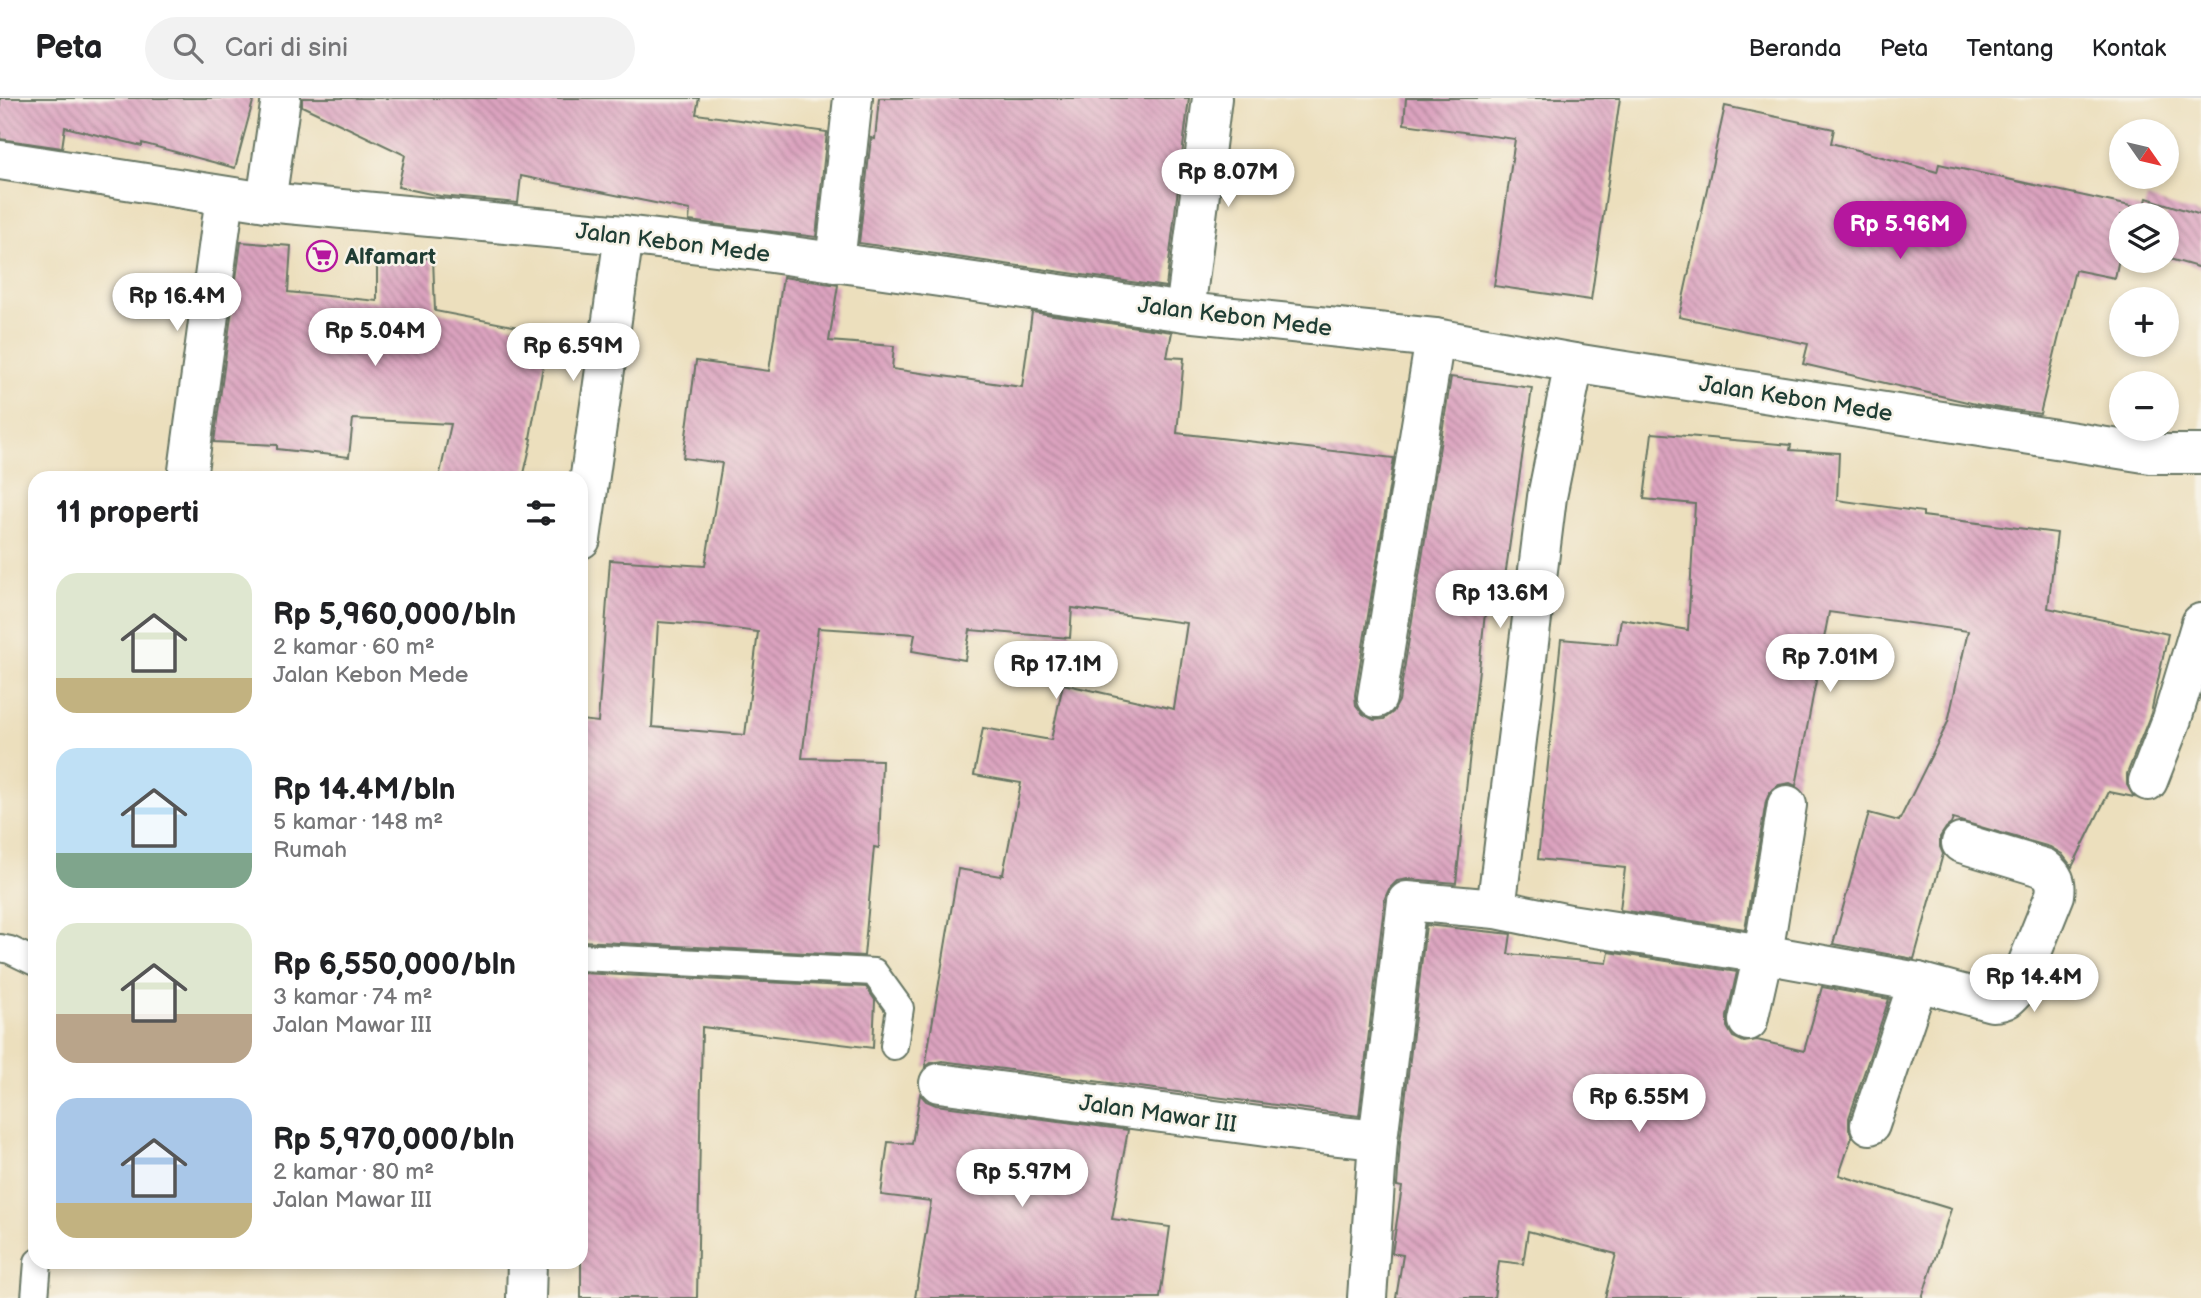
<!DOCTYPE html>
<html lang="id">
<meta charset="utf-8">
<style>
body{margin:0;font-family:"Balsamiq Sans",sans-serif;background:#f2f2f2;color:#202124;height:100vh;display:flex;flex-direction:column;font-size:26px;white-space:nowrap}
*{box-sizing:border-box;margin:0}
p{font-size:23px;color:#757577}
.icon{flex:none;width:38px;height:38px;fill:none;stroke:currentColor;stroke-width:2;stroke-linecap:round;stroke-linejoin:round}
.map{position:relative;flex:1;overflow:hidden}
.details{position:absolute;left:28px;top:373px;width:560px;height:798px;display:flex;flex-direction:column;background:#fff;border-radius:21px;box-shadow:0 4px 10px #0003}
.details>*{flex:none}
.needle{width:46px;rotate:124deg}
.fabs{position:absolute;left:2109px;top:21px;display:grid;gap:14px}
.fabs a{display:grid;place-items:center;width:70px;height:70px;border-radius:50%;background:#fff;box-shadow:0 4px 10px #0003;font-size:35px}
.price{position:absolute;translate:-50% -60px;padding:0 16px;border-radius:24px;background:#fff;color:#222;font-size:23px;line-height:46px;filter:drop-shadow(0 2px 4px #0008)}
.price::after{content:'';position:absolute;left:50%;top:42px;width:21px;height:16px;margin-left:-10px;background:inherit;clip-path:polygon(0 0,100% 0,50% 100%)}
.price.active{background:#b5179e;color:#fff}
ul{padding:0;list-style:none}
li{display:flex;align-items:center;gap:21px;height:175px;padding:0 28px}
li span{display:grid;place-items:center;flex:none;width:196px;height:140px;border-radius:21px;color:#555}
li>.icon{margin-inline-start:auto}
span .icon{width:84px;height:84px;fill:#fffc;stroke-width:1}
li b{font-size:30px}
h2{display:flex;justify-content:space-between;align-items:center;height:84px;padding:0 28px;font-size:30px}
header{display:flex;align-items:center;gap:42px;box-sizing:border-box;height:98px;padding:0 35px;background:#fff;border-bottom:2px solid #e0e0e0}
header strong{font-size:33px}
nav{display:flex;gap:38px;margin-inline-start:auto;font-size:24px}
.search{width:490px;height:63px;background:#f2f2f2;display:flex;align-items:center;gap:18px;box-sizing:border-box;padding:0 24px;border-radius:38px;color:#757577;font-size:26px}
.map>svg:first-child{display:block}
.building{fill:url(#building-back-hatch);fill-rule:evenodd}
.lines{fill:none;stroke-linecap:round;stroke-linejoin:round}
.service-casing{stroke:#677664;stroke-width:30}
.minor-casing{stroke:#677664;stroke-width:42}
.service{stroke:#fff;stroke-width:26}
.minor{stroke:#fff;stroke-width:38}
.labels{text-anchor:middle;stroke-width:5;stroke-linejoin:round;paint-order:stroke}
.street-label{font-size:23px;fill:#1f3d34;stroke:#f7f3e8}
.poi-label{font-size:23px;font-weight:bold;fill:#1f3d34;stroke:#f7f3e8;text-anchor:start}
</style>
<header>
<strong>Peta</strong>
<div class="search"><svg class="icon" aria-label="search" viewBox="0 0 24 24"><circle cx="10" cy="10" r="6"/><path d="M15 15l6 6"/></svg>Cari di sini</div>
<nav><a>Beranda</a><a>Peta</a><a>Tentang</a><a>Kontak</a></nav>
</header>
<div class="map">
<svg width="2201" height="1200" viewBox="0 0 2201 1200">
<defs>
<pattern id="building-back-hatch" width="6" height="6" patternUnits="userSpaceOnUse" patternTransform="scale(1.75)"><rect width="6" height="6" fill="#dca3bf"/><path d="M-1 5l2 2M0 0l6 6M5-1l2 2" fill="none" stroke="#b2869c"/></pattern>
</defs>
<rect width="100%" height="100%" fill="#f7f3e8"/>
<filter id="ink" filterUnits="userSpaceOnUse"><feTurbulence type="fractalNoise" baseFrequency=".0143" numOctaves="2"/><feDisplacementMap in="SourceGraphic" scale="14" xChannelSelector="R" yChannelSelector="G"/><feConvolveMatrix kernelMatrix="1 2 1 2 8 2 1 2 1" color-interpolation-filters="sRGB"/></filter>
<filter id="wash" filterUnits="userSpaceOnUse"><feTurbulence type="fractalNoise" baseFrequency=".00686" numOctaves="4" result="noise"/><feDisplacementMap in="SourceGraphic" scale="28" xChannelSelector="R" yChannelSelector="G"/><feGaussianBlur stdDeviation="1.57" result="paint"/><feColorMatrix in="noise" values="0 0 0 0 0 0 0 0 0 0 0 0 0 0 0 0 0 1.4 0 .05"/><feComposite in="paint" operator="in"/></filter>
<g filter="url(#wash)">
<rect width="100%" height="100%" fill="#ecdfbd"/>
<g id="blocks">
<!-- building -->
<g class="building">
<path d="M0 0H254L235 70 142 45V48L65 29 62 50 0 41Z"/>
<path d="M302 0H699L696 16 827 34 816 139 689 123 690 112 521 78 518 105 440 98 398 89 405 57 302 8Z"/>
<path d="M879 0H1189L1166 189 859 145 871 40 875 41Z"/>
<path d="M1406 0H1620L1591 202 1494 188 1515 41 1404 26Z"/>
<path d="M1725 8 1834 31 1831 45 1937 74 1939 66 2144 111 2147 100 2201 117V170L2166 160V117H2121V151L2115 180 2075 172 2040 316 1980 307 1803 266 1808 246 1679 219Z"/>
<path d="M241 144 291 148 288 194 377 203V161L433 160 435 213 549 235 530 340 532 341 523 380H439L451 326 353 321 349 359 277 351V347L214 344Z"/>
<path d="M783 179 838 187 829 243 894 248 892 271 1022 289 1032 214 1172 234 1167 259 1184 260 1177 335 1394 360 1355 597 1356 607 1363 616 1374 622 1384 621 1393 614 1399 603 1451 279 1532 290 1501 507 1486 506 1456 785 1408 781 1397 783 1389 791 1385 800 1359 1018 942 963 931 965 925 969 958 771 1000 778 1001 776H1003L1021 685 974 677 983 630 1051 642 1063 586 1174 611 1187 525 1072 510 1070 540 970 532 965 562 912 553 915 536 818 530 802 660 882 662 879 750 874 749 864 858 581 843V622L598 624 610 462 705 468 722 365 683 360 696 263 769 273ZM658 524 712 528 758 534 745 637 652 629Z"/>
<path d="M1652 335 1791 347 1790 352 1839 355 1837 402 1923 414V418L2057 435 2048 510 2168 536 2151 615 2127 676V687L2134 699 2109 694 2072 769 2062 756 2050 749 1953 721 1951 726 1946 730 1940 739V749L1943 756 1914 861 1833 846 1869 715 1899 723 1948 624 1968 533 1829 514 1796 688 1790 685 1779 687 1770 694 1766 703 1745 831 1620 812 1625 770 1538 761 1561 541 1617 546 1621 521 1688 532 1695 406 1644 401Z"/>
<path d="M1426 827 1511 836 1508 856 1607 865 1609 854 1737 874 1727 918V929L1733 939 1744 944 1757 942 1804 953 1822 889 1889 901 1849 1020V1031L1852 1039 1839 1077 1951 1111 1922 1200H1605L1616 1156 1528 1133 1523 1166 1499 1163 1494 1200H1396L1403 1157 1392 1155 1402 1089 1397 1088 1400 1044Z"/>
<path d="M581 875 866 889 875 902 873 950 702 929 697 1200H581Z"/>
<path d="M920 996 926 1003 936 1007 1128 1032 1112 1121 1170 1129 1160 1200H915L931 1103 881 1097 888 1044 912 1046Z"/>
</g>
</g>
</g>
<g filter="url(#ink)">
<use href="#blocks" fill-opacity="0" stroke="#677664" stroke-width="2"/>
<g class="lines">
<!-- service casing -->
<g class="service-casing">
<g id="service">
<path d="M0 850 10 852 35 864"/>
<path d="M581 859 874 874 900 910 894 948"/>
<path d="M35 1200 38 1164"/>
</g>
</g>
<!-- minor casing -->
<g class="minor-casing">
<g id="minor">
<path d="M0 62 266 104 624 137 757 153 1185 214 1435 240 1574 265 2151 356H2201"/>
<path d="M266 104 281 0"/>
<path d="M835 165 853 0"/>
<path d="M1185 214 1212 0"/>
<path d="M187 380 225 98"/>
<path d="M581 441 624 137"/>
<path d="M1377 600 1435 240"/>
<path d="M2148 683 2172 621 2201 525"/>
<path d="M1787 707 1763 856 1918 884 1992 904C2006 904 2010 899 2018 889L2055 797C2057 784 2054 778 2044 770L1961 745"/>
<path d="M1496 811 1547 399 1574 265"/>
<path d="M939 985 1311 1035 1378 1042"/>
<path d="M1870 1027 1918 884"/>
<path d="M526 1200 527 1164"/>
<path d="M1367 1200 1378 1042 1407 803 1496 811 1570 826 1763 856 1748 923"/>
</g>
</g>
<!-- service -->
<use href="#service" class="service"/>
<!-- minor -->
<use href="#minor" class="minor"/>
</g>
</g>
<!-- icons -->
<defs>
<g id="supermarket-ring" transform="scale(1.575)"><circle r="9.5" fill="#f7f3e8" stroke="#b5179e" stroke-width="1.5"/><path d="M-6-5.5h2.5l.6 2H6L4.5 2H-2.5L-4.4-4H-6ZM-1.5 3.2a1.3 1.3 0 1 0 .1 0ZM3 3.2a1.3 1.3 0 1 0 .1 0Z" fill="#b5179e"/></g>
</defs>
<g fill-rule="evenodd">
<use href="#supermarket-ring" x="322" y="158"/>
</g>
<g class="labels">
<!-- street labels -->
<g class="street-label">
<text transform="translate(673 144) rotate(7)" y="8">Jalan Kebon Mede</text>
<text transform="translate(1235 218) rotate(7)" y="8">Jalan Kebon Mede</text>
<text transform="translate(1796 300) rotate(9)" y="8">Jalan Kebon Mede</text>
<text transform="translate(1158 1015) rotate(8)" y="8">Jalan Mawar III</text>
</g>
<!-- poi labels -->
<g class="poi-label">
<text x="345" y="166">Alfamart</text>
</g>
</g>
</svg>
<div class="fabs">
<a><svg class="needle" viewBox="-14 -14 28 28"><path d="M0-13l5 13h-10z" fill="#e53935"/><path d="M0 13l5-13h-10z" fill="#757577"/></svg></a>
<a><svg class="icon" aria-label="layers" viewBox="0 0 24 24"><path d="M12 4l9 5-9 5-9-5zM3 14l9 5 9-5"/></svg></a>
<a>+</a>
<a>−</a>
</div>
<b class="price" style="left:1228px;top:111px">Rp 8.07M</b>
<b class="price active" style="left:1900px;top:163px">Rp 5.96M</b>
<b class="price" style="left:177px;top:235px">Rp 16.4M</b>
<b class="price" style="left:375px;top:270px">Rp 5.04M</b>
<b class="price" style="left:573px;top:285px">Rp 6.59M</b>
<b class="price" style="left:1500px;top:532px">Rp 13.6M</b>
<b class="price" style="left:1830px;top:596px">Rp 7.01M</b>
<b class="price" style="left:1056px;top:603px">Rp 17.1M</b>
<b class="price" style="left:2034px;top:916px">Rp 14.4M</b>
<b class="price" style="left:1639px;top:1036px">Rp 6.55M</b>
<b class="price" style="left:1022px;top:1111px">Rp 5.97M</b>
<section class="details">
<h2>11 properti<svg class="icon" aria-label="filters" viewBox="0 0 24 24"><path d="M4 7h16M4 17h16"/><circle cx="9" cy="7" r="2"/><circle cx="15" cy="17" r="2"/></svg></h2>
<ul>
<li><span style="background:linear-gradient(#dfe7d0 75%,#c2b280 0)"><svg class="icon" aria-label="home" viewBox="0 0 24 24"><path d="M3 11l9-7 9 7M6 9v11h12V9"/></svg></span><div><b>Rp 5,960,000/bln</b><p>2 kamar · 60 m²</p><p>Jalan Kebon Mede</p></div></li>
<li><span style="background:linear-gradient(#bfe0f5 75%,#7fa58c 0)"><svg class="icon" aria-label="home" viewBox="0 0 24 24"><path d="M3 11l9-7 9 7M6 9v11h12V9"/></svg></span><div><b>Rp 14.4M/bln</b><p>5 kamar · 148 m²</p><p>Rumah</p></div></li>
<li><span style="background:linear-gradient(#dfe7d0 65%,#b9a48a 0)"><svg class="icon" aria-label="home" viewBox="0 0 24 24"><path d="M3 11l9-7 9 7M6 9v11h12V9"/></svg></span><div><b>Rp 6,550,000/bln</b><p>3 kamar · 74 m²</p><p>Jalan Mawar III</p></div></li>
<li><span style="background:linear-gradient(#a9c7e8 75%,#c2b280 0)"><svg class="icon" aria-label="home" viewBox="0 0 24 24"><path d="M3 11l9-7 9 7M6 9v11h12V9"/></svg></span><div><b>Rp 5,970,000/bln</b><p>2 kamar · 80 m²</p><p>Jalan Mawar III</p></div></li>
</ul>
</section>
</div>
